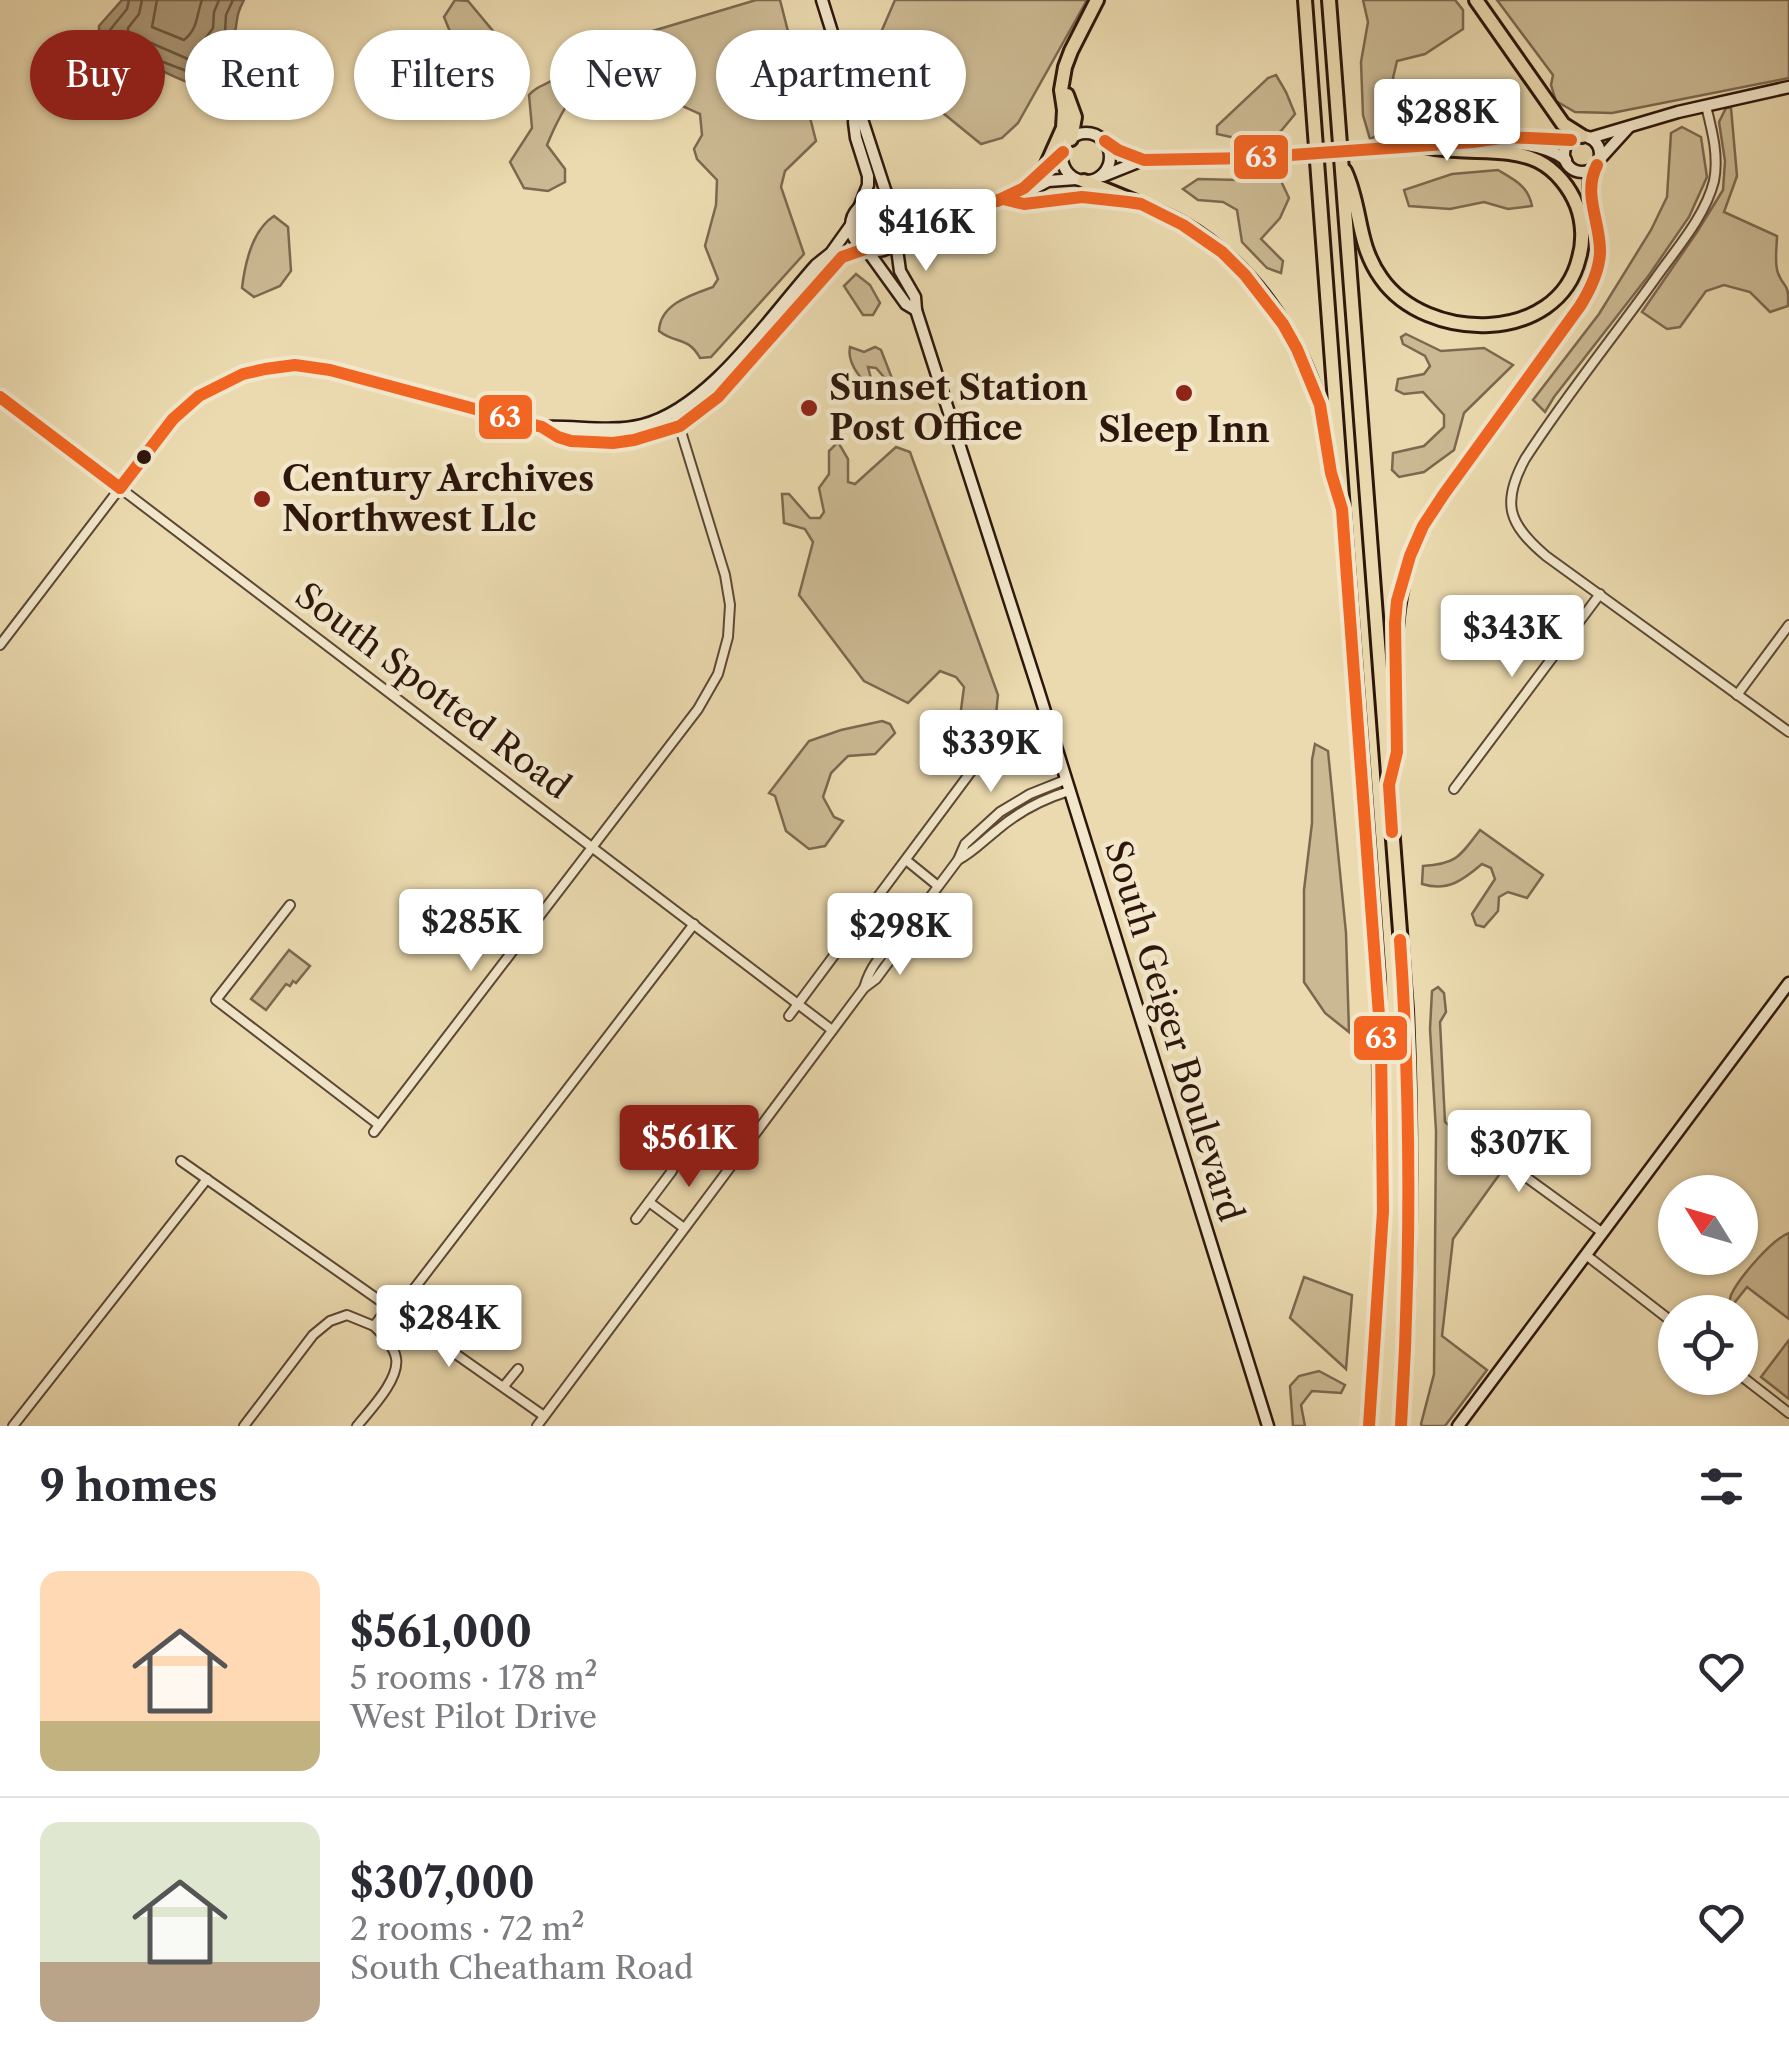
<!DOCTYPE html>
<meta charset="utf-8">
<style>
body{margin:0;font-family:"Libre Caslon Text",serif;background:#f2f2f3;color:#2b2b33;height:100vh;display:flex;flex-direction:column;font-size:38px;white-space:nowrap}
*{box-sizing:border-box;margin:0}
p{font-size:32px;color:#7c7c81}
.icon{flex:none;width:55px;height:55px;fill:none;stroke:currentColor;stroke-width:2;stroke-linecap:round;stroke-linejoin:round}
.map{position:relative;height:1426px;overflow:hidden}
.side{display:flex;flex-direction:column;background:#fff;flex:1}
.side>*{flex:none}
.hud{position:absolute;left:30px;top:30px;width:1000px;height:90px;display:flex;gap:20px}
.needle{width:65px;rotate:307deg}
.fabs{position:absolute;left:1658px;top:1175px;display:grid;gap:20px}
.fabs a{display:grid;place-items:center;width:100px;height:100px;border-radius:50%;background:#fff;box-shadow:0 2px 8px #0004;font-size:50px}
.price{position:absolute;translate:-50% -85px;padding:0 22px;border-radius:10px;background:#fff;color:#222;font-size:32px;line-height:65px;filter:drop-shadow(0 2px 5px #0008)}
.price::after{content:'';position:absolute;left:50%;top:60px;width:30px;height:22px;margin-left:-15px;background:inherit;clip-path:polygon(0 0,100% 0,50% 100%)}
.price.selected{background:#8f2418;color:#fff}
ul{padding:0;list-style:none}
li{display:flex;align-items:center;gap:30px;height:250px;padding:0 40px}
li+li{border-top:2px solid #e1e1e2}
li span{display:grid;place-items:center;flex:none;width:280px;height:200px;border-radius:20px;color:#555}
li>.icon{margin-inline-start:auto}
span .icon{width:120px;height:120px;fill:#fffc;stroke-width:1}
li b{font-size:42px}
h2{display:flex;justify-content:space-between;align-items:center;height:120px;padding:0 40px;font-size:42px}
.pill{padding:0 35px;border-radius:45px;background:#fff;box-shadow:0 2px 8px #0004;font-size:35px;line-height:90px}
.pill.selected{background:#8f2418;color:#fff}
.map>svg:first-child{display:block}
.green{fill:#cbb993;stroke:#7c684f;stroke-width:2.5}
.water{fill:#aa9777;stroke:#78634c;stroke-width:2.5}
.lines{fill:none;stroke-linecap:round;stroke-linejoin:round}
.shore{stroke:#6c5641;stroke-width:2.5}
.street-casing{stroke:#5c4734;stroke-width:12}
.secondary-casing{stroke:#2d160b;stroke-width:15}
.highway-casing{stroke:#2d160b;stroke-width:18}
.street{stroke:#f2e7cb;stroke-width:8}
.secondary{stroke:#f2e7cb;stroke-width:10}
.highway{stroke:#ebdaaf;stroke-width:12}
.secondary-bridge-casing{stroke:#2d160b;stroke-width:15;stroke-linecap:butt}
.secondary-bridge{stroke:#f2e7cb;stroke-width:10}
.bus-1-casing{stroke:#f2e7cb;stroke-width:20}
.bus-1{stroke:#f26522;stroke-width:12}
.poi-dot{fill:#8f2418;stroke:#f2e7cb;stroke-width:4}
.bus-dot{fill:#2d160b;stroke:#f2e7cb;stroke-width:4}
.labels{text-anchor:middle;stroke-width:9;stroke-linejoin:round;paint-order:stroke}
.poi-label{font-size:35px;font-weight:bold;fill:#2d160b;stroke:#f2e7cb;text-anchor:start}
.street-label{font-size:35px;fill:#2d160b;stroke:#f2e7cb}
.line-badge{stroke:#f2e7cb;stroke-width:4}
.badge-label{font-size:28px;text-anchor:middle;font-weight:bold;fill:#fff}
</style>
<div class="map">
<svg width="1789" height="1426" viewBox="0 0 1789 1426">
<rect width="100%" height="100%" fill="#ebdaaf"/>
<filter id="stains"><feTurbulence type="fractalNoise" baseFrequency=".002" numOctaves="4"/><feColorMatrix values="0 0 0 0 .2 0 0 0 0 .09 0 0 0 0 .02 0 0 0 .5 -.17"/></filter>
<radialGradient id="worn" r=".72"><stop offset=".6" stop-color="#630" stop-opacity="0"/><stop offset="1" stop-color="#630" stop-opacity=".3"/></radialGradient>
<!-- green -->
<g class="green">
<path d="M455 0 468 1 498 37 496 56 492 61H477L451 34 444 17Z"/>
<path d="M756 0H780L816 141 785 171 781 187 804 254 711 357 700 358C688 336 675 344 659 331 660 304 691 295 713 287L718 279 705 246 716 205 717 180 697 159 694 149 702 135 700 114C684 107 616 74 604 75 577 77 556 123 547 145L565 169V182L548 191 524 188 510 162 532 128 529 95C540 82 549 87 560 73L559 59Z"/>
<path d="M895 0H1087L1018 123 1002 138 981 144 873 56 879 37Z"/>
<path d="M1363 0H1455L1463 10V29L1425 54 1397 61 1393 78 1397 103V119L1391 129 1370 139 1363 115 1361 62 1368 22Z"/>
<path d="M1497 0H1789V78L1612 113 1575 112 1556 101 1551 85 1553 75Z"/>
<path d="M1276 75 1286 92 1295 114 1281 131 1259 143 1217 134V126L1268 78Z"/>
<path d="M1726 108H1731L1737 176 1724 212 1777 236C1777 246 1774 263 1778 273 1785 291 1789 281 1788 306L1770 312 1750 292 1724 285 1706 291 1680 327 1667 329 1642 312 1697 232 1723 190 1725 161 1719 122Z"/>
<path d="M1682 127 1701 137 1707 177 1689 217 1649 275 1554 397 1545 412 1533 400 1599 314 1651 230 1667 197 1671 133Z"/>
<path d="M1498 170C1515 180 1528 186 1532 206L1508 209 1484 202 1450 209 1409 206 1404 190 1452 174Z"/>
<path d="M1198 179 1281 181 1289 198 1280 218 1261 239 1283 261 1281 273 1267 268 1242 242 1237 210 1223 202 1198 200 1183 189Z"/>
<path d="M274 216 288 227 291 271 280 286 254 297 242 288C245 263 252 230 274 216Z"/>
<path d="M856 274 870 285 880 303 873 315H863L844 286Z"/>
<path d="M1406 334 1441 351 1484 348 1513 365 1464 413 1454 450 1424 472 1399 477 1392 470 1393 453 1424 446 1444 427V415L1423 392 1404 394 1396 390 1398 379 1424 374 1430 366 1425 356 1403 344 1401 337Z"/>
<path d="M850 347 864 352 875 347 881 350 893 381 891 385 876 368 868 367 872 382 868 385C858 376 847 361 850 347Z"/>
<path d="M838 442 848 459V482L855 484 896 447 910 452 998 695 995 724 981 742 959 725 964 687 956 677 940 671 908 703 864 681 799 595 813 542 805 529 784 523 782 494H789L810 518H820L824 512 819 488 829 474V451Z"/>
<path d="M882 721 890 724 895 733 875 754 848 756 831 773 823 797 834 817 843 821 825 846 809 849 786 831 775 796 769 793 809 741 841 730Z"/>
<path d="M1315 744 1328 751 1346 933 1349 1032 1325 1013 1304 982V890L1312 823V760Z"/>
<path d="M1480 830 1543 875 1527 898 1508 892 1499 897 1498 911 1484 927 1476 925 1472 914 1495 879 1491 868 1482 864C1463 880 1448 892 1422 884L1423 866C1457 864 1460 856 1480 830Z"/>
<path d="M289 950 310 966 296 983 293 981 290 986 286 984 266 1010 251 999Z"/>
<path d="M1438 987 1444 993 1446 1012 1440 1022 1445 1122 1489 1160 1504 1168 1453 1239 1442 1336 1487 1370 1445 1426H1422L1421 1424 1434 1374 1436 1131 1430 1029 1432 991Z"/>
<path d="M1789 1233V1319L1747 1287 1727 1312C1728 1309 1730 1298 1731 1295 1739 1278 1771 1240 1789 1233Z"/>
<path d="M1304 1277 1352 1295 1346 1369 1290 1318Z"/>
<path d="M1789 1340V1399L1761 1377Z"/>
<path d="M1319 1371 1345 1385 1341 1393 1312 1391 1301 1405 1305 1426H1293L1290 1386 1299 1376Z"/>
</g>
<!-- water -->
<path class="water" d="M122 0H244C236 15 238 17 235 32 232 48 208 73 196 85 182 81 171 75 158 69 135 59 119 56 99 39V26Z"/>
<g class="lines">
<!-- shore -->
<g class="shore">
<path d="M129 0 127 9 110 30V36L134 51 192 73 203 64 225 32 226 15 233 0"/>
<path d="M142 0 139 14 128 28V33L188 59 193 56 213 28 214 12 219 0"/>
<path d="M157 0 152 27 184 40C198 29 196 16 202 0"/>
</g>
<!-- street casing -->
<g class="street-casing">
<g id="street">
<path d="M1706 106C1712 130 1719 156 1714 181 1705 217 1676 249 1655 279 1612 339 1565 397 1525 459 1501 503 1508 524 1546 556L1789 732"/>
<path d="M0 645 120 488 832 1030"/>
<path d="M1737 695 1789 625"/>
<path d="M1454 789 1600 594"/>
<path d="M906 860 938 886"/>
<path d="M958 860C973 852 983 841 997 830 1018 812 1043 799 1069 791"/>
<path d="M290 905 216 1000 379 1125"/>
<path d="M864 988C870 967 881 953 898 940"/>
<path d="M789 1016 1002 730"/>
<path d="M1457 1127 1603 1233"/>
<path d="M374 1132 698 709 718 674 728 637 730 605 725 575 675 412"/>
<path d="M181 1161 544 1416"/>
<path d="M649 1202 684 1228"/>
<path d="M636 1219 672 1171"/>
<path d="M1586 1255 1675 1324"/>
<path d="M397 1311 694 924"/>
<path d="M1740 1375 1789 1413"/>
<path d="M504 1386 518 1369"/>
<path d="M13 1426 207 1179"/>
<path d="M244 1426 313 1335 330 1321 347 1315 374 1326"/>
<path d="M357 1426C370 1410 400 1379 396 1358 394 1346 382 1334 374 1326L389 1306"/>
<path d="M537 1426 864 988 876 979 893 956 898 940 958 860 965 844 1000 812 1030 794 1065 780"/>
</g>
</g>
<!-- secondary casing -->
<g class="secondary-casing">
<g id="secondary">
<path d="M822 0 856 109 861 116 890 205"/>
<path d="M856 109 854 122 856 138 868 176V185L859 208"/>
<circle cx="1086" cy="157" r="24"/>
<circle cx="1582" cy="154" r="18"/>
<path d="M1492 138 1571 140"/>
<path d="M1590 138 1678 112 1789 87"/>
<path d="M1105 141 1118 150 1144 160 1250 158 1288 155"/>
<path d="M1440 144C1476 142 1536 137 1566 160"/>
<path d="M1369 149 1423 145"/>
<path d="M1600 159 1629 127"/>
<path d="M1103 176 1143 160"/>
<circle cx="876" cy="226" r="25"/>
<path d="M895 209 929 216 979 206 1033 189 1048 181 1076 179"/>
<path d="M900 234 929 216"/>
<path d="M896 242 900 271 915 297 916 310 1038 689 1268 1426"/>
<path d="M867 250 906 304 916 310"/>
<path d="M0 397 120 488 173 419 199 396 243 374 265 369 295 365 330 370 542 427C575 425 609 433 642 425 710 408 770 316 816 265L831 253 851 225"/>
<path d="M543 427 558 437 571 441 613 443 634 440 680 426 718 397 842 257 865 249"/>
<path d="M1458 1426 1789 983"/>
</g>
</g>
<!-- highway casing -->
<g class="highway-casing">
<g id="highway">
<path d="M1305 0 1378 980 1383 1211 1369 1426"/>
<path d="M1329 0 1406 1010C1412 1149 1410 1287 1401 1426"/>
<path d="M1476 0 1563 124 1582 136"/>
<path d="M1067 95 1075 117 1071 139"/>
<path d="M1345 171C1362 207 1356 243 1381 278 1426 343 1558 345 1579 258 1584 242 1583 222 1577 206 1570 188 1556 170 1538 161 1513 149 1482 152 1456 150 1443 150 1430 147 1418 145"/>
<path d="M1043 173 1063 128 1064 110 1061 90 1065 67 1071 51 1097 0"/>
<path d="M1084 181C1117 194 1151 207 1183 224 1249 262 1298 332 1319 404 1328 432 1327 461 1335 488"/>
<path d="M1003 199 1024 204 1082 197 1119 200"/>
<path d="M1392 773 1397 752C1395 675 1386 598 1423 527 1429 516 1437 505 1444 494L1580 306C1590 289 1599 273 1600 253 1602 222 1579 192 1597 165"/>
</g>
</g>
<!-- street -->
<use href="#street" class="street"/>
<!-- secondary -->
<use href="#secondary" class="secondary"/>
<!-- highway -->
<use href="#highway" class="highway"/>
<!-- secondary-bridge casing -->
<g class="secondary-bridge-casing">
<path id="secondary-bridge" d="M1288 155 1369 149"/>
</g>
<!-- secondary-bridge -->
<use href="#secondary-bridge" class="secondary-bridge"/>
<!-- bus-1 casing -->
<g class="bus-1-casing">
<g id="bus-1">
<path d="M1105 141 1118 150 1144 160 1250 158 1473 142 1507 137 1571 140"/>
<path d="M997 201 1024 188 1063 152"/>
<path d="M900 234 929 216 1003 199 1024 204 1082 197 1128 202 1141 204 1183 225 1222 252 1245 275 1283 324 1297 349 1320 405 1331 473 1342 509 1381 1043 1383 1211 1369 1426"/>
<path d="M0 397 120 488"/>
<path d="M120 488 173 419 199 396 243 374 265 369 295 365 330 370 542 427 558 437 571 441 613 443 634 440 680 426 718 397 842 257 865 249"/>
<path d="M1392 832 1389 785 1397 752 1395 623 1397 601 1410 556 1423 526 1444 494 1580 306C1590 290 1599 272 1600 253 1601 222 1582 195 1597 165"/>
<path d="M1400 940C1411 1102 1411 1264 1401 1426"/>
</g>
</g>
<!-- bus-1 -->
<use href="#bus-1" class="bus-1"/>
</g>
<!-- markers -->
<g class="poi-dot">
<circle cx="1184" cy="393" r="10"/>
<circle cx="809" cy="408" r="10"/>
<circle cx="262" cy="499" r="10"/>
</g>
<circle class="bus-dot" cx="144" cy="457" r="9"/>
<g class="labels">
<!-- poi labels -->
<g class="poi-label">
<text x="829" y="400">Sunset Station<tspan x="829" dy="40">Post Office</tspan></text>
<text x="1184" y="442" text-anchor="middle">Sleep Inn</text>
<text x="282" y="491">Century Archives<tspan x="282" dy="40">Northwest Llc</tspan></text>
</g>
<!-- street labels -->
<g class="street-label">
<text transform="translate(433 691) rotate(37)" y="12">South Spotted Road</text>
<text transform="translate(1174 1031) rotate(73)" y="12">South Geiger Boulevard</text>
</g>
</g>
<g class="line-badge">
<rect x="1232" y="133" width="58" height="48" rx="10" fill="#f26522"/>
<rect x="477" y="393" width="57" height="48" rx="10" fill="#f26522"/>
<rect x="1352" y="1014" width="57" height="48" rx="10" fill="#f26522"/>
</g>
<g class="badge-label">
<text x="1261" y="167">63</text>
<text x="505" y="427">63</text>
<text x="1381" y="1048">63</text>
</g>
<rect width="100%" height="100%" filter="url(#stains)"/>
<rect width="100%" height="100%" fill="url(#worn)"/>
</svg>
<div class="fabs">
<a><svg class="needle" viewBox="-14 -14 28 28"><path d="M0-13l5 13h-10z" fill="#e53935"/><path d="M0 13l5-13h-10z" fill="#7c7c81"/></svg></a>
<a><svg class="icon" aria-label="locate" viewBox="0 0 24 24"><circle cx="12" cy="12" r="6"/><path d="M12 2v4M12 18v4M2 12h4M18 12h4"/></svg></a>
</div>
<b class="price" style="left:1447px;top:164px">$288K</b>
<b class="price" style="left:926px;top:274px">$416K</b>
<b class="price" style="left:1512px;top:680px">$343K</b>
<b class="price" style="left:991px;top:795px">$339K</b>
<b class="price" style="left:471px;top:974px">$285K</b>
<b class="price" style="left:900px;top:978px">$298K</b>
<b class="price selected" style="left:689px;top:1190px">$561K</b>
<b class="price" style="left:1519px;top:1195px">$307K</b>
<b class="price" style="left:449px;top:1370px">$284K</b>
<div class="hud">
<a class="pill selected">Buy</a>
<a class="pill">Rent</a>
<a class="pill">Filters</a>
<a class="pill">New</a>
<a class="pill">Apartment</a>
</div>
</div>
<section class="side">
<h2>9 homes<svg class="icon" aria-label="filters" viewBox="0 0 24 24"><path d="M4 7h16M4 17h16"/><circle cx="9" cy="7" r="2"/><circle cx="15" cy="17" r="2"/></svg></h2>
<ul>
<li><span style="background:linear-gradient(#ffd9b3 75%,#c2b280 0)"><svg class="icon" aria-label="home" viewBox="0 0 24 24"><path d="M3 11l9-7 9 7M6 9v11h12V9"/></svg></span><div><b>$561,000</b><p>5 rooms · 178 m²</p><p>West Pilot Drive</p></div><svg class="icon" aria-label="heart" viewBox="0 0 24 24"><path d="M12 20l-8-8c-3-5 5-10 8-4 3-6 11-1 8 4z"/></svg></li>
<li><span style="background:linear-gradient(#dfe7d0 70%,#b9a48a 0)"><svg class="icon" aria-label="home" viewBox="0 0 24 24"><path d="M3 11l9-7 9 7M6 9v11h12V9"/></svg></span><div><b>$307,000</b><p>2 rooms · 72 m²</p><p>South Cheatham Road</p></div><svg class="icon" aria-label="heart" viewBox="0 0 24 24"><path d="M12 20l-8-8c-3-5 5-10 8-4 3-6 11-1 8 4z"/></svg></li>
</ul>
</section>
